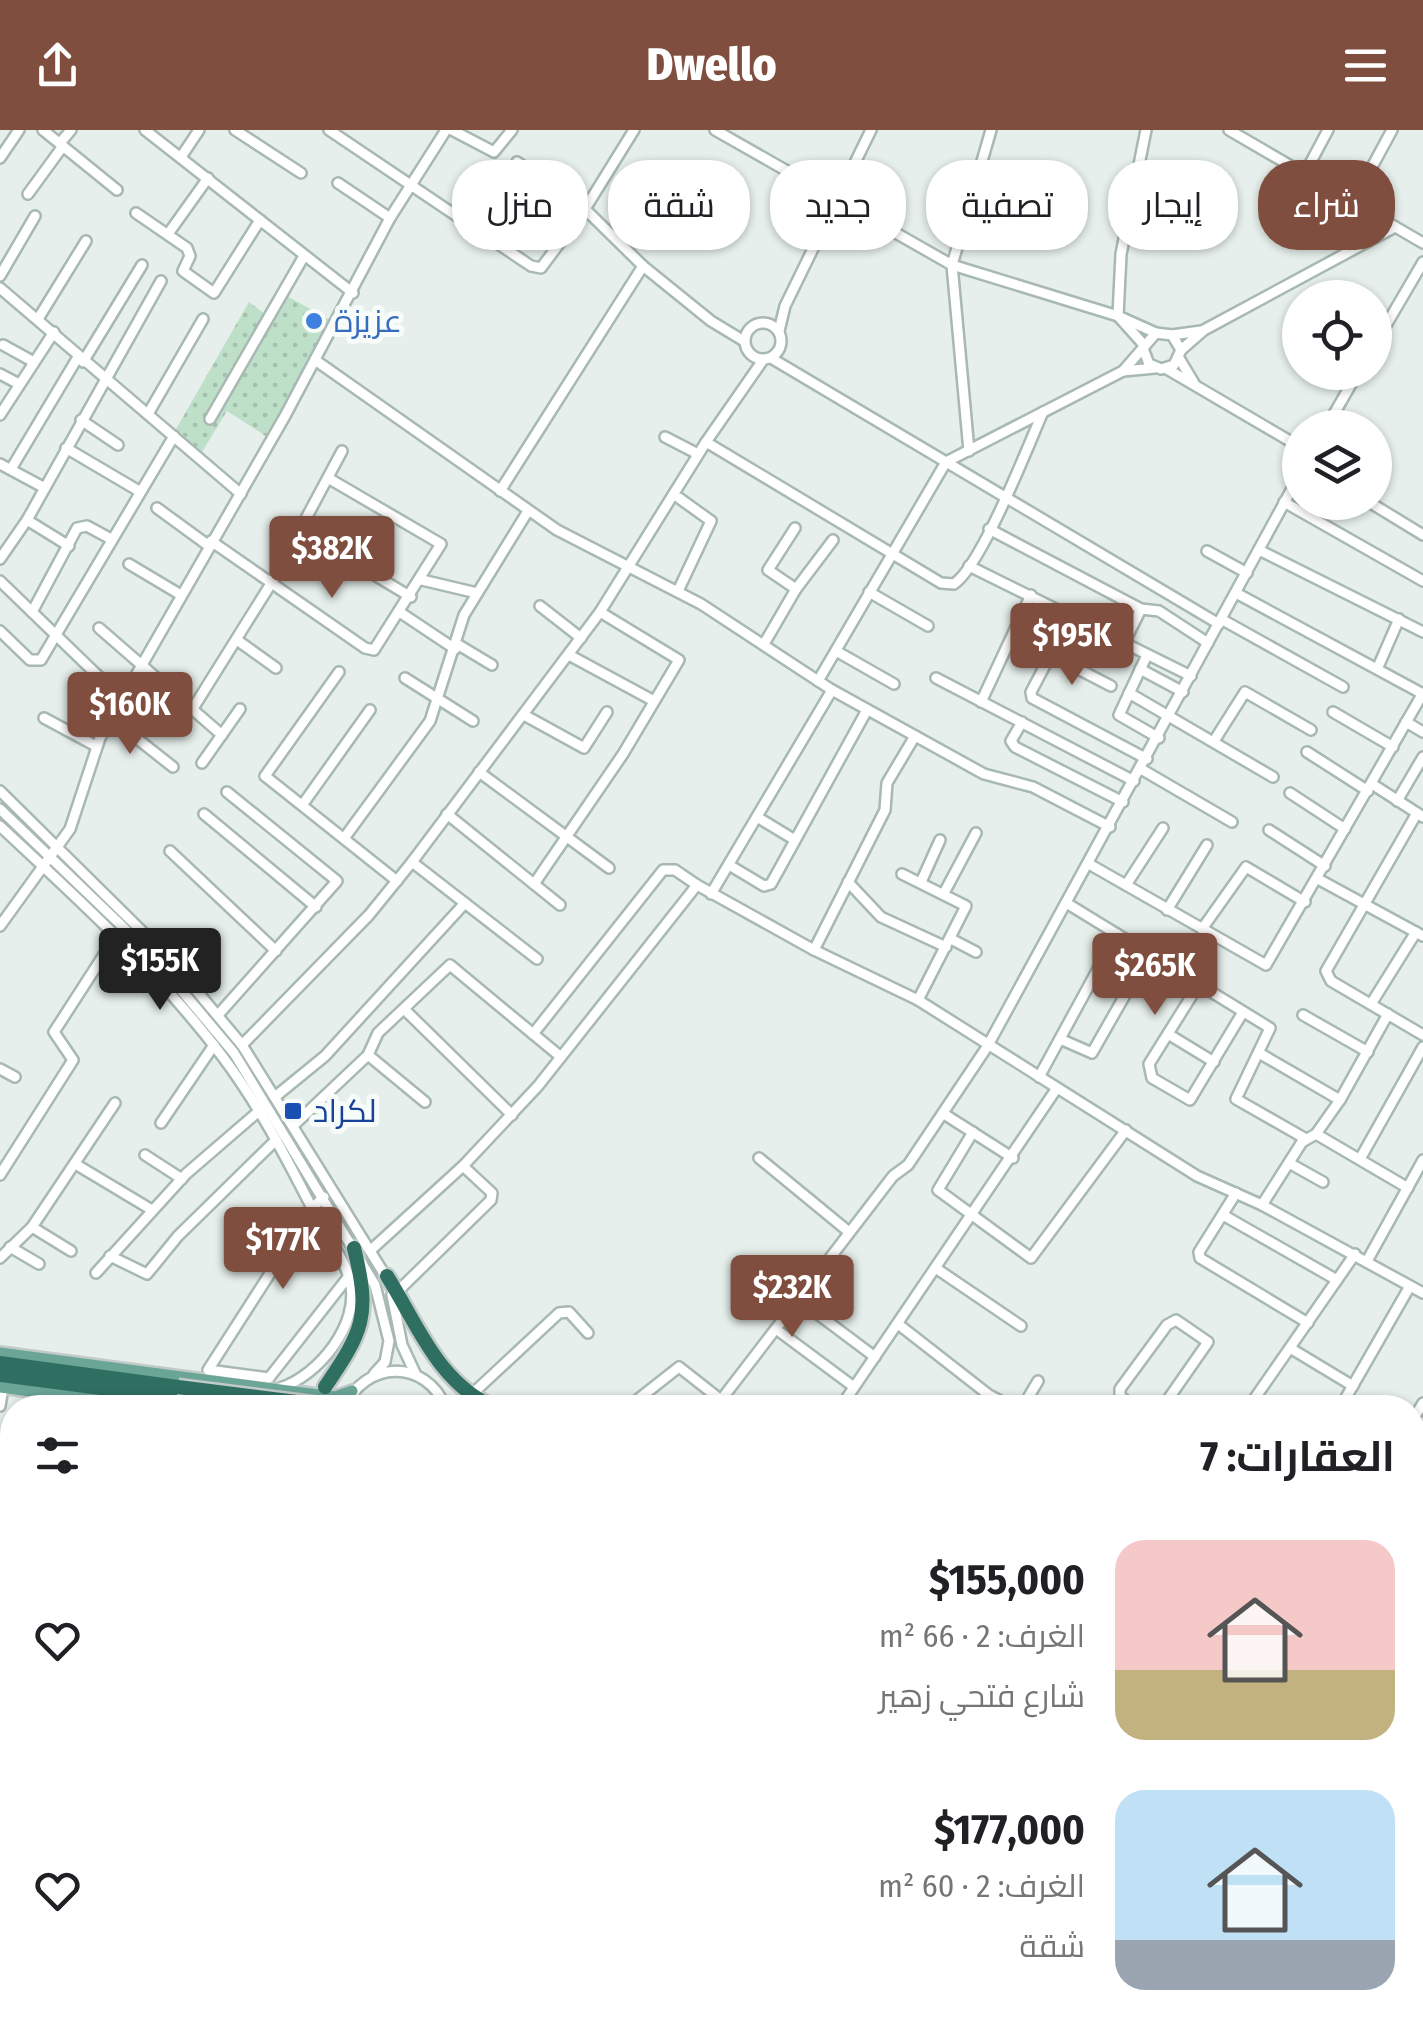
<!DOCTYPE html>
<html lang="ar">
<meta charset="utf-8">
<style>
body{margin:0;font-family:"Fira Sans Condensed",Cairo,sans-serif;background:#f2f2f2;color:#202124;direction:rtl;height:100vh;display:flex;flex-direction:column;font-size:38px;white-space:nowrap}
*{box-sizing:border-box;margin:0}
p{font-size:32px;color:#757577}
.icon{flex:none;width:55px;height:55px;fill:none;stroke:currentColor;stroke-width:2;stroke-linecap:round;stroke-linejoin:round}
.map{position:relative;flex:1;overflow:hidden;direction:ltr}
.details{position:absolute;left:0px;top:1265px;width:1425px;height:642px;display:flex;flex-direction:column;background:#fff;border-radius:40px 40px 0 0;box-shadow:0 2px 8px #0004;direction:rtl}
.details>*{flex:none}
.top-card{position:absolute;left:30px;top:30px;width:1365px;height:90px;direction:rtl;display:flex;gap:20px}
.fabs{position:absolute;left:1282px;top:150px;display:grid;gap:20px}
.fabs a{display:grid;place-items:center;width:110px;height:110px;border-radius:50%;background:#fff;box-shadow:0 2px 8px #0004;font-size:50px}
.price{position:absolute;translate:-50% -85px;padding:0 22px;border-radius:10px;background:#7f4e3f;color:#fff;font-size:32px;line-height:65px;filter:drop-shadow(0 2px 5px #0008)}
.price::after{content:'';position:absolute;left:50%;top:60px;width:30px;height:22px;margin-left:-15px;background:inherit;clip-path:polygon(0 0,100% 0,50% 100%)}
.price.on{background:#222;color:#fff}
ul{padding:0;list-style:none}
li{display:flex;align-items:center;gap:30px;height:250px;padding:0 30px}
li span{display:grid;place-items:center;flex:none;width:280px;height:200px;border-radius:30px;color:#555}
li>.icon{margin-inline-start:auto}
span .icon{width:120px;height:120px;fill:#fffc;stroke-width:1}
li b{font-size:42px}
h2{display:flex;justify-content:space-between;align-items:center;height:120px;padding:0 30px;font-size:42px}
.pill{padding:0 35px;border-radius:40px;background:#fff;box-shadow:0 2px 8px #0004;font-size:35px;line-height:90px}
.pill.on{background:#7f4e3f;color:#fff}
header{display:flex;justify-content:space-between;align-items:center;height:130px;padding:0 30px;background:#7f4e3f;color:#fff;font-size:45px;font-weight:800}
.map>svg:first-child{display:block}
.grass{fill:url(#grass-dots)}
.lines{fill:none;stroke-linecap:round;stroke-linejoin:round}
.minor-casing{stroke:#a8b8b2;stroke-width:14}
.major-casing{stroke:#c2cac8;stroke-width:16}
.highway-casing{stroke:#c2cac8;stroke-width:19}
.minor{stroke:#fff;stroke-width:9}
.major{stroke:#6aa596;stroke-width:11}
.highway{stroke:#2f6f62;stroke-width:14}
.highway-bridge-casing{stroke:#c2cac8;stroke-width:19;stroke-linecap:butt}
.highway-bridge{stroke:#2f6f62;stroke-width:14}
.shop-dot{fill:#3f7fe0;stroke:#f7fbf9;stroke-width:4}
.transit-dot{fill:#1a4fb4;stroke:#f7fbf9;stroke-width:4}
.labels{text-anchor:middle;stroke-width:10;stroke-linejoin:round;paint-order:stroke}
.shop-label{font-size:32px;fill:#366cbe;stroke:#f7fbf9;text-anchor:start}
.transit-label{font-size:32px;fill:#164399;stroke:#f7fbf9;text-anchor:start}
</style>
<header><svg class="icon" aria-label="menu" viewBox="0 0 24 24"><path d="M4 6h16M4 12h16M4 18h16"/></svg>Dwello<svg class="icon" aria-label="share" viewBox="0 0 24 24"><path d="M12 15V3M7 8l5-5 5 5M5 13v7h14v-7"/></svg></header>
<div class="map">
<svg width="1423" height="1907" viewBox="0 0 1423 1907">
<defs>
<pattern id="grass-dots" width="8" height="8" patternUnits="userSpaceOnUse" patternTransform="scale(2.5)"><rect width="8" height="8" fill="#bfe0c8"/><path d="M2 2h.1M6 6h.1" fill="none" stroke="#a4c1ad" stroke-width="1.8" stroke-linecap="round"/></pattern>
</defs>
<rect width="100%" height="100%" fill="#e6efeb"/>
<!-- grass -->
<path class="grass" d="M287 166 330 190 267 307 227 281 202 322 176 299 249 172 273 190Z"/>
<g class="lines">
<!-- minor casing -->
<g class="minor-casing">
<g id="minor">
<path d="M43 0 117 60"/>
<path d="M145 0 353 163"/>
<path d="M235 0 301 43"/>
<path d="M329 0 531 136 541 138 585 79 517 32"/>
<path d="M452 0 494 22 512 0"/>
<path d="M634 0 585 79 643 136 711 191 744 211"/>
<path d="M715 0 952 135 1118 186 1156 203"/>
<path d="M1229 0 1423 113"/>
<path d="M60 13 71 0"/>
<path d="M181 27 199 0"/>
<path d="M0 28 19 0"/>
<path d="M1305 43 1328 0"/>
<path d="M338 53 390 88"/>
<path d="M28 64 63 16"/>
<path d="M1353 72 1392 0"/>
<path d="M136 83 187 118 190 126 183 141 214 163 260 90"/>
<path d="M461 87 493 37"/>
<path d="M168 104 208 48"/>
<path d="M503 115 525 71"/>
<path d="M0 146 35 86"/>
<path d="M0 158 241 364"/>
<path d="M38 189 86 111"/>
<circle cx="763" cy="211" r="18"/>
<path d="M779 201 785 176 871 0"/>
<path d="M1172 205 1201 201"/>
<path d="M1375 214 1423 132"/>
<path d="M3 215 32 231"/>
<path d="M1144 215 1118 186 1121 124 1146 0"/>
<path d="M1181 220 1204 200 1395 97"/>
<path d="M771 228 1219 494"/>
<path d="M1179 228 1194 253"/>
<path d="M315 230 557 400 701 474 832 560 984 644 1033 657 1110 697"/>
<path d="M83 232 142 135"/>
<path d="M1167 239 1300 317"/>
<path d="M1123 241 1155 238"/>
<path d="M0 244 19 254"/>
<path d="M148 284 203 189"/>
<path d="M0 285 54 202"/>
<path d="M210 289 304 126"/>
<path d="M81 290 118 315"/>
<path d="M1326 298 1358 242"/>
<path d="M665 307 698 324"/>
<path d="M706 312 763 230"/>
<path d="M66 318 139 361"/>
<path d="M969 321 952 135 991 0"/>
<path d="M0 334 43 357"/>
<path d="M11 339 78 227"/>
<path d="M500 361 643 136"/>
<path d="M1284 372 1423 451"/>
<path d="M1369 372 1423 405"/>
<path d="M157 378 209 416"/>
<path d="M27 390 69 416"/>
<path d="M795 398 768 440 796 459"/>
<path d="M989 399 1141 479 1159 481 1208 513"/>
<path d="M300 400 411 467"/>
<path d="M211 411 365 518 374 520 441 414 328 348"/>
<path d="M1259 420 1423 502"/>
<path d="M1207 421 1247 443"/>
<path d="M0 429 27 390 161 151"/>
<path d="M129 434 181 465"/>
<path d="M969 436 1191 546"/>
<path d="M422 450 477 463"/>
<path d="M0 451 122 569"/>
<path d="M678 461 711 391 679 368"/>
<path d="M869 462 928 496"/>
<path d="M1236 463 1423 564"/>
<path d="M540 476 581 508"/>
<path d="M32 482 77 398 87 396 111 409"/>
<path d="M401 483 455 519"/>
<path d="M1072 484 1031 562 1032 568 1147 629"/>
<path d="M1221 489 1343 557"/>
<path d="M99 498 222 605"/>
<path d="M0 501 30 530H41L174 306"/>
<path d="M237 510 276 538"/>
<path d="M1124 513 1141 479"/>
<path d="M457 514 492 535"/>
<path d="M764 514 796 459 833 410"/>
<path d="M836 521 894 554"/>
<path d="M569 525 654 571"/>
<path d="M1051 525 1111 556"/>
<path d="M1147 525 1119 585 1159 608"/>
<path d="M1378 537 1399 489"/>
<path d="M1140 539 1183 562"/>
<path d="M339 542 265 646 397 751"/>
<path d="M405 548 473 591"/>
<path d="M936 548 1134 651"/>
<path d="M818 551 946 332 1123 241 1156 203 1172 205 1181 220 1174 235 1161 239 1149 234 1144 221"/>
<path d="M1129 563 1273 647"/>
<path d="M981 572 1031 465"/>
<path d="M192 580 272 452 342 321"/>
<path d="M1333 582 1393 617"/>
<path d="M524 585 584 618 607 582"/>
<path d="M44 588 96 616"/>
<path d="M111 588 173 637"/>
<path d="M1022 592 1011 611 1015 617 1123 672"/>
<path d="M1406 592 1423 602"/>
<path d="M1214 611 1245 562 1311 600"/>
<path d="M1307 622 1368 661"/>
<path d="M202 633 240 579"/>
<path d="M1141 639 1232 692"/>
<path d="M479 642 609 738"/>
<path d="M1372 654 1417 683"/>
<path d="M0 661 170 829 242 915 388 1150"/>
<path d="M1290 663 1345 699"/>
<path d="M1397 671 1423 627"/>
<path d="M303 674 370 580"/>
<path d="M0 679 150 823 234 923 375 1155 389 1211 385 1232 374 1244"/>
<path d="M204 684 316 777"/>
<path d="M447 684 560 775"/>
<path d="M757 687 795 710"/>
<path d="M1423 687 1417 683 1326 841 1331 851 1423 905"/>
<path d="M0 696C78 769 158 841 222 926 259 975 287 1029 315 1084 326 1106 344 1127 350 1151 361 1194 318 1246 280 1258"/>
<path d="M1269 700 1325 736"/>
<path d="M345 707 430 591 464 485 528 381"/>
<path d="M170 721 276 821"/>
<path d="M412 732 537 829"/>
<path d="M1089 734 1266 835 1423 563"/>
<path d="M729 735 764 756 771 754 867 580"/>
<path d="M902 744 966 776 918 870"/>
<path d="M1318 749 1423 806"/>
<path d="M848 752 881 787 946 817"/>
<path d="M921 752 940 710"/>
<path d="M534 754 623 624 679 530 600 482"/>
<path d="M1126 755 1163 698"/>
<path d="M944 763 976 703"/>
<path d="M711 764 832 560"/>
<path d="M1068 774 1270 898 1236 969 1306 1009"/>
<path d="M1167 780 1207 715"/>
<path d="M0 796 70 699 100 608 285 286 390 88 446 0"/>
<path d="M1202 799 1246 737 1305 772"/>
<path d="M951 809 976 822"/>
<path d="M814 820 885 680 887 653 915 606"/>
<path d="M1199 854 1149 934 1152 948 1190 970 1243 882"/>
<path d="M1371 874 1416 802"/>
<path d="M405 880 512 985"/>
<path d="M218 885 337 751 227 662"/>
<path d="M1303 885 1368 922"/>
<path d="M533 904 663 740H675L697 755"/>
<path d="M1168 904 1214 932"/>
<path d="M1060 909 1092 923 1149 823"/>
<path d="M242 915 369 785 412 732 600 482 706 312 941 453 954 454C982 435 1027 318 1043 282"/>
<path d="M1259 923 1340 970"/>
<path d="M368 925 425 972"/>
<path d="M0 939 15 947"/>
<path d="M1039 947 1117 804"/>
<path d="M276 966 325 926 465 773"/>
<path d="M944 984 1013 1028"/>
<path d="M161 993 214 915"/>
<path d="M295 994 368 925 378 903 450 835 561 927"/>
<path d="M973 1002 938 1060 1031 1128 1126 1000"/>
<path d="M1316 1004 1408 1058"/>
<path d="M145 1025 182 1049"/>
<path d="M759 1028 849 1102"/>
<path d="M1360 1029 1423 917"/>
<path d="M1289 1033 1323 1052"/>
<path d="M77 1035 152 1080"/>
<path d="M0 1045 73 930 54 902 116 806"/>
<path d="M1236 1063 1199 1122 1200 1128 1308 1193"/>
<path d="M324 1067 312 1078 208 1240 269 1248 349 1146"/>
<path d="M1262 1075 1302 1012 1316 1004 1340 970 1388 884"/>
<path d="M1223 1085 1337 1150"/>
<path d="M32 1097 71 1121"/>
<path d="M10 1117 39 1134"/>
<path d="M372 1119 463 1036 538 956 697 755 814 820 918 870 1197 1046 1262 1075 1423 1163"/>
<path d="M110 1126 147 1144 178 1106 276 1010"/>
<path d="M0 1128 32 1097 115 973"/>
<path d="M1367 1131 1423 1030"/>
<path d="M937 1139 1021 1196"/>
<path d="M96 1143 186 1044 259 981"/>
<path d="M397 1162 491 1070 492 1063 463 1036"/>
<path d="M392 1165 402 1215 415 1243"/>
<path d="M799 1170 875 1227"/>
<path d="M898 1194 989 1265 1014 1278"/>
<path d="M776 1199 854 1257"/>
<path d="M1290 1218 1353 1256"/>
<path d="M470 1266 559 1183 569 1182 588 1203"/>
<path d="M0 1276 3 1258"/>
<path d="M344 1278C365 1230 426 1228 446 1278"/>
<path d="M627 1278 679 1237 721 1270 893 1046 908 1035 987 917 1300 344"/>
<path d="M840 1278 1057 958"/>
<path d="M1022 1278 1038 1251"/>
<path d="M1135 1278 1120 1266V1259L1167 1195 1176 1190 1208 1212 1162 1278"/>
<path d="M1248 1278 1355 1124"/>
<path d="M1340 1278 1410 1156"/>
<path d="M1412 1291 1423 1273"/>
<path d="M0 1332 12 1334"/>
<path d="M0 1390 12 1365"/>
<path d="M0 1447 10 1428"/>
<path d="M1412 1469 1423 1470"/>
<path d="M1412 1499 1423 1478"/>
<path d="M1412 1570 1423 1575"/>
<path d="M0 1630 12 1608"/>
<path d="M1412 1654 1423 1660"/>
<path d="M1412 1735 1423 1738"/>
<path d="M0 1769 10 1753"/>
<path d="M348 1895 355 1899 359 1895"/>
<path d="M518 1895 532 1907"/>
<path d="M814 1895 820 1907"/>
<path d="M824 1895 831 1907"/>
<path d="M1091 1895 1109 1907"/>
<path d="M103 1907 112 1895"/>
<path d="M168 1907 176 1895"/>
<path d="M331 1907 345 1895"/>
<path d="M446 1907 455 1895"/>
<path d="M694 1907 708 1895"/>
<path d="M836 1907 845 1895"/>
<path d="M951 1907 959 1895"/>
<path d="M1019 1907 1026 1895"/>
<path d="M1156 1907 1163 1895"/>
<path d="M1199 1907 1205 1895"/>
<path d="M1269 1907 1275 1895"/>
<path d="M1310 1907 1315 1895"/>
<path d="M1395 1907 1402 1895"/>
</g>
</g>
<!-- major casing -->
<g class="major-casing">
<g id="major">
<path d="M0 1223 311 1264 335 1267 352 1261"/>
<path d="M0 1257 157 1278"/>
</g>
</g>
<!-- highway casing -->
<g class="highway-casing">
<g id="highway">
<path d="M387 1146C418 1195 438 1253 495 1278"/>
<path d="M0 1233 178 1257"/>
<path d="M0 1245 253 1278"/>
<path d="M325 1257C363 1201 371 1186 354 1118"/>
<path d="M446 1276 450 1278"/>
<path d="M1412 1446 1423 1448"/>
<path d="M1412 1459 1423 1460"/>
<path d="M0 1648 12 1657"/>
<path d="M0 1662 12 1671"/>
<path d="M256 1895 275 1907"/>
<path d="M279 1895 298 1907"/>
</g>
</g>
<!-- minor -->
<use href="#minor" class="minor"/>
<!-- major -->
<use href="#major" class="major"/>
<!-- highway -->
<use href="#highway" class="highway"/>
<!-- highway-bridge casing -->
<g class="highway-bridge-casing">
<path id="highway-bridge" d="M178 1257 344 1278"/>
</g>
<!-- highway-bridge -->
<use href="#highway-bridge" class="highway-bridge"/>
</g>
<!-- markers -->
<circle class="shop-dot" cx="314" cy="191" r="10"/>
<rect class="transit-dot" x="283" y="971" width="20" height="20" rx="5"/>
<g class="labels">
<!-- shop labels -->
<g class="shop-label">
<text x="334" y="202">عزيزة</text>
</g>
<!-- transit labels -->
<g class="transit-label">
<text x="313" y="992">لكراد</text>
</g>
</g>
</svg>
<div class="fabs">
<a><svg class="icon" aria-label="locate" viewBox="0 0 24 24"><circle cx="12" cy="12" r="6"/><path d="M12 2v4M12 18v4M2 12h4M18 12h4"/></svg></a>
<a><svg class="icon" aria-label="layers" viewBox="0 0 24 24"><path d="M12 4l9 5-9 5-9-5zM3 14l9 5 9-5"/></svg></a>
</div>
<b class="price" style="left:332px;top:471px">$382K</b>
<b class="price" style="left:1072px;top:558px">$195K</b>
<b class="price" style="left:130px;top:627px">$160K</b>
<b class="price on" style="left:160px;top:883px">$155K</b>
<b class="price" style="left:1155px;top:888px">$265K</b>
<b class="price" style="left:283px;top:1162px">$177K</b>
<b class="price" style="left:792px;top:1210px">$232K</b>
<div class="top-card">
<a class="pill on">شراء</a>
<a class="pill">إيجار</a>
<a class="pill">تصفية</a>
<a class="pill">جديد</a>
<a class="pill">شقة</a>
<a class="pill">منزل</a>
</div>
<section class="details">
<h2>العقارات: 7<svg class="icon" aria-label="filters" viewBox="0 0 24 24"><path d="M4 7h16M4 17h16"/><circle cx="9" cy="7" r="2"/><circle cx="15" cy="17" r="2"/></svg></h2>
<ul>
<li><span style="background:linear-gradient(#f6c9c9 65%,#c2b280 0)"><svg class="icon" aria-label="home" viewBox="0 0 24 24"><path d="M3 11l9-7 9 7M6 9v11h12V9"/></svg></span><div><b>$155,000</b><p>الغرف: 2 · 66 m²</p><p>شارع فتحي زهير</p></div><svg class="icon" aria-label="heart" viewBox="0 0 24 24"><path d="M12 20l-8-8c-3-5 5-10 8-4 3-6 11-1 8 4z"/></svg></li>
<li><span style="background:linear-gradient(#bfe0f5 75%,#9aa5b1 0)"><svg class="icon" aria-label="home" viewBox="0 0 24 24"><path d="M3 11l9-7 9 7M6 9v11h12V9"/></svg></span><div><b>$177,000</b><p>الغرف: 2 · 60 m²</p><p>شقة</p></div><svg class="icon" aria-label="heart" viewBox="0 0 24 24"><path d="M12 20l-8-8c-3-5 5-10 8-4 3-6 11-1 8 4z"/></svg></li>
</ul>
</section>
</div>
